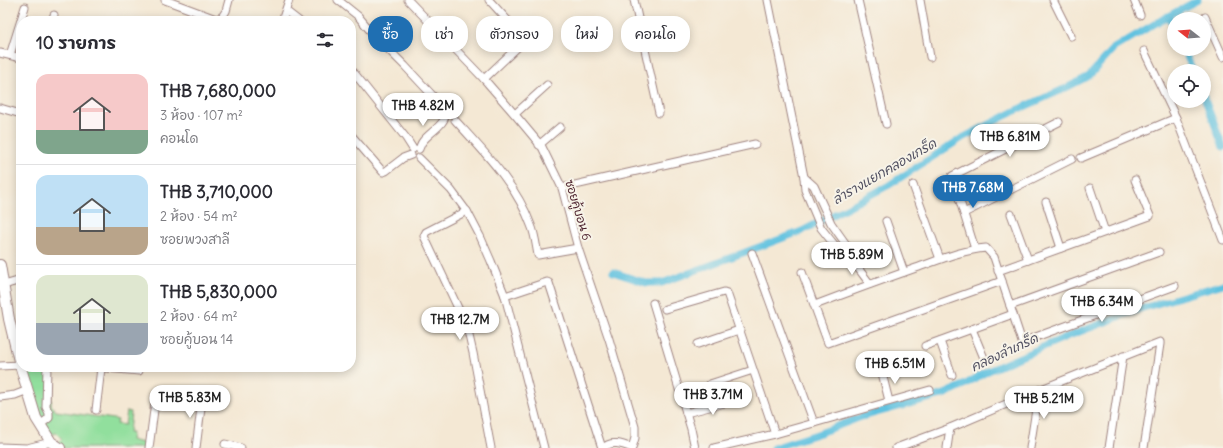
<!DOCTYPE html>
<html lang="th">
<meta charset="utf-8">
<style>
body{margin:0;font-family:Delius,"Playpen Sans Thai",sans-serif;background:#f7f7f7;color:#2b2b33;height:100vh;display:flex;flex-direction:column;font-size:15px;white-space:nowrap}
*{box-sizing:border-box;margin:0}
p{font-size:13px;color:#7c7c81}
.icon{flex:none;width:22px;height:22px;fill:none;stroke:currentColor;stroke-width:2;stroke-linecap:round;stroke-linejoin:round}
.map{position:relative;flex:1;overflow:hidden}
.drawer{position:absolute;left:16px;top:16px;width:340px;height:356px;display:flex;flex-direction:column;background:#fff;border-radius:16px;box-shadow:0 2px 10px #0003}
.drawer>*{flex:none}
.hud{position:absolute;left:368px;top:16px;width:380px;height:36px;display:flex;gap:8px}
.needle{width:26px;rotate:287deg}
.tools{position:absolute;left:1167px;top:12px;display:grid;gap:8px}
.tools a{display:grid;place-items:center;width:44px;height:44px;border-radius:50%;background:#fff;box-shadow:0 2px 10px #0003;font-size:20px}
.price{position:absolute;translate:-50% -34px;padding:0 9px;border-radius:14px;background:#fff;color:#222;font-size:13px;line-height:26px;filter:drop-shadow(0 1px 2px #0008)}
.price::after{content:'';position:absolute;left:50%;top:24px;width:12px;height:9px;margin-left:-6px;background:inherit;clip-path:polygon(0 0,100% 0,50% 100%)}
.price.selected{background:#1f6fb2;color:#fff}
ul{padding:0;list-style:none}
li{display:flex;align-items:center;gap:12px;height:100px;padding:0 20px}
li+li{border-top:1px solid #e1e1e2}
li span{display:grid;place-items:center;flex:none;width:112px;height:80px;border-radius:12px;color:#555}
li>.icon{margin-inline-start:auto}
span .icon{width:48px;height:48px;fill:#fffc;stroke-width:1}
li b{font-size:17px}
h2{display:flex;justify-content:space-between;align-items:center;height:48px;padding:0 20px;font-size:17px}
.chip{padding:0 14px;border-radius:16px;background:#fff;box-shadow:0 2px 10px #0003;font-size:14px;line-height:36px}
.chip.selected{background:#1f6fb2;color:#fff}
.map>svg:first-child{display:block}
.green{fill:#91df9d;stroke:#6e7f64}
.lines{fill:none;stroke-linecap:round;stroke-linejoin:round}
.canal{stroke:#62c2e0;stroke-width:7}
.minor-casing{stroke:#9f8480;stroke-width:9}
.secondary-casing{stroke:#9f8480;stroke-width:12}
.minor{stroke:#fff;stroke-width:7}
.secondary{stroke:#fff;stroke-width:10}
.labels{text-anchor:middle;stroke-width:4;stroke-linejoin:round;paint-order:stroke}
.street-label{font-size:12px;fill:#4a1f2b;stroke:#f7f3e8}
.water-label{font-size:13px;font-style:italic;fill:#515061;stroke:#f7f3e8}
</style>
<div class="map">
<svg width="1223" height="448" viewBox="0 0 1223 448">
<rect width="100%" height="100%" fill="#f7f3e8"/>
<filter id="ink" filterUnits="userSpaceOnUse"><feTurbulence type="fractalNoise" baseFrequency=".025" numOctaves="2"/><feDisplacementMap in="SourceGraphic" scale="8" xChannelSelector="R" yChannelSelector="G"/><feConvolveMatrix kernelMatrix="1 2 1 2 8 2 1 2 1" color-interpolation-filters="sRGB"/></filter>
<filter id="wash" filterUnits="userSpaceOnUse"><feTurbulence type="fractalNoise" baseFrequency=".012" numOctaves="4" result="noise"/><feDisplacementMap in="SourceGraphic" scale="16" xChannelSelector="R" yChannelSelector="G"/><feGaussianBlur stdDeviation="0.9" result="paint"/><feColorMatrix in="noise" values="0 0 0 0 0 0 0 0 0 0 0 0 0 0 0 0 0 1.4 0 .05"/><feComposite in="paint" operator="in"/></filter>
<g filter="url(#wash)">
<rect width="100%" height="100%" fill="#f4e8d4"/>
<!-- green -->
<path class="green" d="M22 367H53L51 405 56 411 114 419 118 420 117 424 125 425 127 411 131 412 129 433H132L131 440 146 444V448H65L57 444 62 439 56 433 50 435 45 429Z"/>
<g class="lines">
<!-- canal -->
<g class="canal">
<path d="M1174 27 1168 16 1198 0"/>
<path d="M1184 49 1193 71"/>
<path d="M1204 97 1223 147"/>
<path d="M613 272 646 283H662L802 231 852 205 889 185 962 138 1015 111 1064 89 1089 76 1114 48 1168 16"/>
<path d="M773 448 820 433 861 417 945 394 964 385 988 371 1066 337 1140 309 1223 284"/>
</g>
</g>
</g>
<g filter="url(#ink)">
<g class="lines">
<!-- minor casing -->
<g class="minor-casing">
<g id="minor">
<path d="M165 0 216 19 222 17 226 11 229 0"/>
<path d="M338 0 358 16 373 34 405 66 446 110C447 124 431 131 423 141 421 143 420 147 419 149"/>
<path d="M408 0 484 79 517 117 542 147 562 188 578 248 609 339 635 427V438L632 448"/>
<path d="M634 0 659 113"/>
<path d="M768 0 804 177"/>
<path d="M858 0 886 124"/>
<path d="M920 0 930 57"/>
<path d="M1053 0 1071 36"/>
<path d="M1134 0 1140 15"/>
<path d="M286 11 299 21"/>
<path d="M1205 17 1223 57"/>
<path d="M52 21 54 15"/>
<path d="M282 21 289 0"/>
<path d="M1144 51 1176 118 1223 240"/>
<path d="M0 53 21 58"/>
<path d="M10 55 25 7"/>
<path d="M351 69 406 138 413 149"/>
<path d="M484 79 521 44 523 39 522 36 489 0"/>
<path d="M0 108 21 114"/>
<path d="M515 114 547 85"/>
<path d="M455 120C484 152 516 184 531 225 535 234 536 245 538 255L578 248"/>
<path d="M351 135 383 172 386 171 403 158 411 155"/>
<path d="M539 145 560 127"/>
<path d="M419 158 451 190 468 213 480 236 491 261 505 296 544 448"/>
<path d="M1081 158 1176 118"/>
<path d="M804 177 814 186 831 223 848 247 849 256 841 253 821 228 805 190Z"/>
<path d="M913 185 940 259"/>
<path d="M562 188 755 144"/>
<path d="M1090 188 1105 232"/>
<path d="M1046 202 1061 248"/>
<path d="M467 211 426 232 424 236 467 327 473 353 491 448"/>
<path d="M964 213 1072 159"/>
<path d="M1011 214 1028 260"/>
<path d="M886 221 904 272"/>
<path d="M975 249 952 176 1059 122"/>
<path d="M849 256 870 284"/>
<path d="M998 271 1150 216 1135 180"/>
<path d="M802 272 828 343 1002 281"/>
<path d="M4 285 21 280"/>
<path d="M505 296 547 282 549 283 602 448"/>
<path d="M653 303 691 429 695 448"/>
<path d="M815 305C849 292 882 280 916 268 939 260 962 250 986 248L994 257 1022 342 1175 286"/>
<path d="M1010 306 1159 252"/>
<path d="M665 309 724 292 727 293 775 434"/>
<path d="M972 329 984 358"/>
<path d="M940 341 952 375"/>
<path d="M698 344 739 330"/>
<path d="M925 346 1013 314"/>
<path d="M0 366 21 365"/>
<path d="M95 367 139 371 140 367"/>
<path d="M882 373 889 401"/>
<path d="M710 384 753 370"/>
<path d="M0 397 15 395 28 390"/>
<path d="M96 410 101 368"/>
<path d="M686 413 736 400"/>
<path d="M814 423 930 390"/>
<path d="M40 425 49 418V413L46 407 47 367"/>
<path d="M225 444 241 448"/>
<path d="M0 447 27 448 51 442"/>
<path d="M149 448 156 395 158 393 161 391 200 397 202 400 196 448"/>
<path d="M603 448C611 440 622 444 632 448"/>
<path d="M714 448 775 434 814 423 752 253"/>
<path d="M896 448 950 428 1039 390 1160 342V344L1144 448"/>
<path d="M947 448 950 428"/>
<path d="M1030 448 1039 390"/>
<path d="M1109 448 1123 356"/>
</g>
</g>
<!-- secondary casing -->
<g class="secondary-casing">
<path id="secondary" d="M0 265 9 319 20 365 36 418 51 442 60 448"/>
</g>
<!-- minor -->
<use href="#minor" class="minor"/>
<!-- secondary -->
<use href="#secondary" class="secondary"/>
</g>
</g>
<g class="labels">
<!-- street labels -->
<g class="street-label">
<text transform="translate(578 210) rotate(73)" y="4">ซอยคู้บอน 6</text>
</g>
<!-- water labels -->
<g class="water-label">
<text transform="translate(884 171) rotate(-30)" y="5">ลำรางแยกคลองเกร็ด</text>
<text transform="translate(1004 352) rotate(-25)" y="5">คลองลำเกร็ด</text>
</g>
</g>
</svg>
<div class="tools">
<a><svg class="needle" viewBox="-14 -14 28 28"><path d="M0-13l5 13h-10z" fill="#e53935"/><path d="M0 13l5-13h-10z" fill="#7c7c81"/></svg></a>
<a><svg class="icon" aria-label="locate" viewBox="0 0 24 24"><circle cx="12" cy="12" r="6"/><path d="M12 2v4M12 18v4M2 12h4M18 12h4"/></svg></a>
</div>
<b class="price" style="left:423px;top:127px">THB 4.82M</b>
<b class="price" style="left:1010px;top:158px">THB 6.81M</b>
<b class="price selected" style="left:973px;top:209px">THB 7.68M</b>
<b class="price" style="left:852px;top:276px">THB 5.89M</b>
<b class="price" style="left:1102px;top:323px">THB 6.34M</b>
<b class="price" style="left:460px;top:341px">THB 12.7M</b>
<b class="price" style="left:895px;top:385px">THB 6.51M</b>
<b class="price" style="left:713px;top:416px">THB 3.71M</b>
<b class="price" style="left:190px;top:419px">THB 5.83M</b>
<b class="price" style="left:1044px;top:420px">THB 5.21M</b>
<div class="hud">
<a class="chip selected">ซื้อ</a>
<a class="chip">เช่า</a>
<a class="chip">ตัวกรอง</a>
<a class="chip">ใหม่</a>
<a class="chip">คอนโด</a>
</div>
<section class="drawer">
<h2>10 รายการ<svg class="icon" aria-label="filters" viewBox="0 0 24 24"><path d="M4 7h16M4 17h16"/><circle cx="9" cy="7" r="2"/><circle cx="15" cy="17" r="2"/></svg></h2>
<ul>
<li><span style="background:linear-gradient(#f6c9c9 70%,#7fa58c 0)"><svg class="icon" aria-label="home" viewBox="0 0 24 24"><path d="M3 11l9-7 9 7M6 9v11h12V9"/></svg></span><div><b>THB 7,680,000</b><p>3 ห้อง · 107 m²</p><p>คอนโด</p></div></li>
<li><span style="background:linear-gradient(#bfe0f5 65%,#b9a48a 0)"><svg class="icon" aria-label="home" viewBox="0 0 24 24"><path d="M3 11l9-7 9 7M6 9v11h12V9"/></svg></span><div><b>THB 3,710,000</b><p>2 ห้อง · 54 m²</p><p>ซอยพวงสาลี</p></div></li>
<li><span style="background:linear-gradient(#dfe7d0 60%,#9aa5b1 0)"><svg class="icon" aria-label="home" viewBox="0 0 24 24"><path d="M3 11l9-7 9 7M6 9v11h12V9"/></svg></span><div><b>THB 5,830,000</b><p>2 ห้อง · 64 m²</p><p>ซอยคู้บอน 14</p></div></li>
</ul>
</section>
</div>
